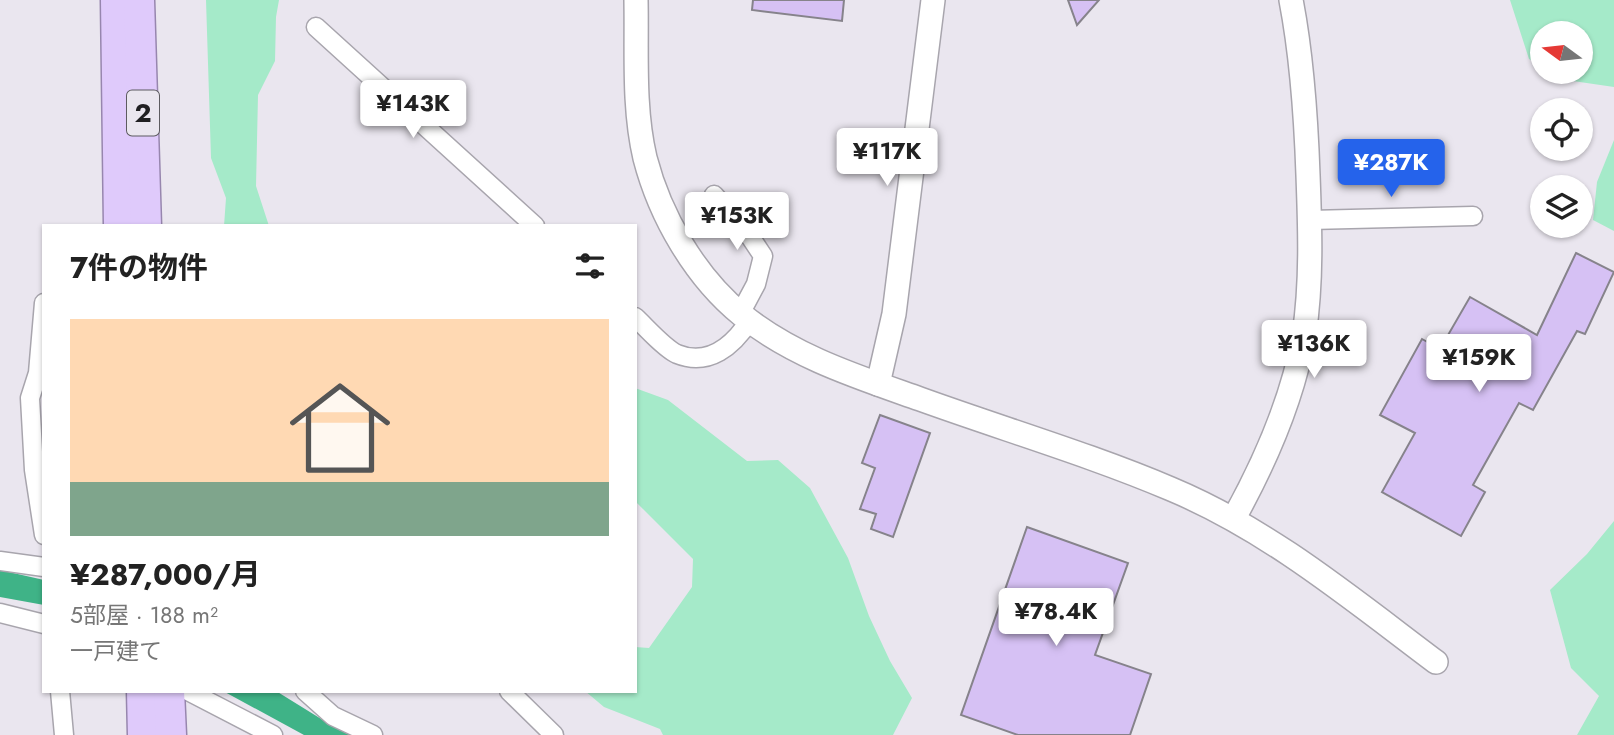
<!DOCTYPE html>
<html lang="ja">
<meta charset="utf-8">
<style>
body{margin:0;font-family:Jost,"Noto Sans JP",sans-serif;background:#f2f2f2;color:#222;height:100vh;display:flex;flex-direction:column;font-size:26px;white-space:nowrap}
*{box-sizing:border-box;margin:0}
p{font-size:23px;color:#767676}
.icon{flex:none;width:38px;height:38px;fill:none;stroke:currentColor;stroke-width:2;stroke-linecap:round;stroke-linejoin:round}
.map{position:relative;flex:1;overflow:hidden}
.details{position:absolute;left:42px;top:224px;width:595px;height:469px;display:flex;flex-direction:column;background:#fff;border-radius:0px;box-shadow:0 2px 5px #0004}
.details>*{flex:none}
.needle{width:46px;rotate:285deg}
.buttons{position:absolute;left:1530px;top:21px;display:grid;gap:14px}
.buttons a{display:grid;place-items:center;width:63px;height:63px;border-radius:50%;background:#fff;box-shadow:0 2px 5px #0004;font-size:35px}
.price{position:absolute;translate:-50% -60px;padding:0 16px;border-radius:7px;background:#fff;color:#222;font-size:23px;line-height:46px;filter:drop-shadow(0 2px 4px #0008)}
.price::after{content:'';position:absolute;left:50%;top:42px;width:21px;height:16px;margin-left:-10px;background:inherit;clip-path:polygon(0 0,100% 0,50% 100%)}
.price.active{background:#2563eb;color:#fff}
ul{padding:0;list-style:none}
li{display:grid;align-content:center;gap:14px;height:371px;padding:0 28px}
li span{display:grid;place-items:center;height:217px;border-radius:0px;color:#555}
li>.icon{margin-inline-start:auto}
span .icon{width:126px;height:126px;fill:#fffc;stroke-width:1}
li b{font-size:30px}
h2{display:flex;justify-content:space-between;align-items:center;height:84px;padding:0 28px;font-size:30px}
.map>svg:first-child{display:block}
.green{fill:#a5eac9}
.water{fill:#3fb387}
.building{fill:#d6c1f4;stroke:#86838b;stroke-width:2}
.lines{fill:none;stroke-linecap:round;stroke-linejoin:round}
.minor-casing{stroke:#a8a5ad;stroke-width:21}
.tertiary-casing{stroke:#a8a5ad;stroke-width:26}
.trunk-casing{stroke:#9786ae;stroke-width:33}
.minor{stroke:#fff;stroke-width:18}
.tertiary{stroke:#fff;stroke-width:23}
.trunk{stroke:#dfcafb;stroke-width:30}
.labels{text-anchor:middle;stroke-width:5;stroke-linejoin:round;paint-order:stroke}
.shield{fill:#eae6ef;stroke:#5d5b60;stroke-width:2}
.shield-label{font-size:26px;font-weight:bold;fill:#201f22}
</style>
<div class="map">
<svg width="1614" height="735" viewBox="0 0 1614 735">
<rect width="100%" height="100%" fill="#eae6ef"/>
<!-- green -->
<g class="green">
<path d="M206 0H279L276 17 275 61 258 95 256 186 269 226H224L226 198 211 158Z"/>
<path d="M1510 0H1614V87L1573 81 1554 72H1580V33H1542V66L1529 59Z"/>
<path d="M1614 140V231L1593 220 1597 182Z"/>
<path d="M635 388 668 400 747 461 778 460 810 488 848 558 869 616 890 661 912 698 893 735H663L660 729 604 707 585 691H635V647L649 648 692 587 693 559 635 501Z"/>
<path d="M1614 521V735H1577L1599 696 1571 668 1550 590 1587 554Z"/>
</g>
<!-- water -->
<g class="water">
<path d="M0 570 44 580V605L0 597Z"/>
<path d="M223 691H276L339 730 353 735H304Z"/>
</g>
<!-- building -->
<g class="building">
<path d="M753 0H844L842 21 752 10Z"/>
<path d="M1068 0H1099L1077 25Z"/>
<path d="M1576 253 1614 272 1585 334 1577 331 1533 410 1519 403 1473 485 1485 492 1461 536 1382 492 1415 433 1380 415 1422 339 1440 349 1470 297 1537 335Z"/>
<path d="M880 415 930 433 893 537 871 529 876 514 860 509 875 468 862 463Z"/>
<path d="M1027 527 1128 563 1095 655 1151 674 1130 735H1018L961 715Z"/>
</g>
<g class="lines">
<!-- minor casing -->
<g class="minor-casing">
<g id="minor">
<path d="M316 27 535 226"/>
<path d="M714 195 747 232 763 256 756 284 740 314"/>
<path d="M1310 220 1473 216"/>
<path d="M44 303 38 373 30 398 34 470 44 535"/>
<path d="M635 317C646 327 664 348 677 354 709 367 733 346 750 320"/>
<path d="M0 561 44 567"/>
<path d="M0 613 44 624"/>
<path d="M60 691 64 735"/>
<path d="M188 691 273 735"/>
<path d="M305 691 333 716 373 735"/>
<path d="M509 691 554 735"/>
</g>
</g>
<!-- tertiary casing -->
<g class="tertiary-casing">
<g id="tertiary">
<path d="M636 0C637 52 633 107 645 158 660 216 695 277 742 315 794 357 858 377 920 399 1003 429 1091 455 1171 489 1269 530 1352 599 1436 662"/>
<path d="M878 384 894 314 933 0"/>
<path d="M1234 518C1265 462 1293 398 1304 335 1312 282 1310 228 1308 175 1306 117 1302 57 1291 0"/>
</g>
</g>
<!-- trunk casing -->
<g class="trunk-casing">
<g id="trunk">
<path d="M116 0 119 226"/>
<path d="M139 0 146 226"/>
<path d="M142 691 143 735"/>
<path d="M169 691 171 735"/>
</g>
</g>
<!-- minor -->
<use href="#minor" class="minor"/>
<!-- tertiary -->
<use href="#tertiary" class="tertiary"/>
<!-- trunk -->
<use href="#trunk" class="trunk"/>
</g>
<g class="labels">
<!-- shield labels -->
<rect class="shield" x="127" y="90.5" width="32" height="45" rx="5"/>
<g class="shield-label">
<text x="143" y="122">2</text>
</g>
</g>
</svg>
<div class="buttons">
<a><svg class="needle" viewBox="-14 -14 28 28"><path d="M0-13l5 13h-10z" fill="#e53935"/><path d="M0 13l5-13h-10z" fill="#767676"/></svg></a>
<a><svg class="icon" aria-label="locate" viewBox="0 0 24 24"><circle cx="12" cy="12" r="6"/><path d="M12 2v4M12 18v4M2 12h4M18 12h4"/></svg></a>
<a><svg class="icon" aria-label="layers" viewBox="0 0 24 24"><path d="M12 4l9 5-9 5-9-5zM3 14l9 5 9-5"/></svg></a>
</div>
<b class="price" style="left:413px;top:140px">¥143K</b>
<b class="price" style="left:887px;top:188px">¥117K</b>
<b class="price active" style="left:1391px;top:199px">¥287K</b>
<b class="price" style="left:737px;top:252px">¥153K</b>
<b class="price" style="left:1314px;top:380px">¥136K</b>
<b class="price" style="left:1479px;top:394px">¥159K</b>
<b class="price" style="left:1056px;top:648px">¥78.4K</b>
<section class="details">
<h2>7件の物件<svg class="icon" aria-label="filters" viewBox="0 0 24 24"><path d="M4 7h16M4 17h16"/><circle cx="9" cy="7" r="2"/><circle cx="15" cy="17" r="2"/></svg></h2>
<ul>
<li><span style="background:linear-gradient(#ffd9b3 75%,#7fa58c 0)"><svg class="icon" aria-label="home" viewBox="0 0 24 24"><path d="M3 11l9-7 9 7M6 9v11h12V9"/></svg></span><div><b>¥287,000/月</b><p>5部屋 · 188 m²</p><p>一戸建て</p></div></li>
</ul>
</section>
</div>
